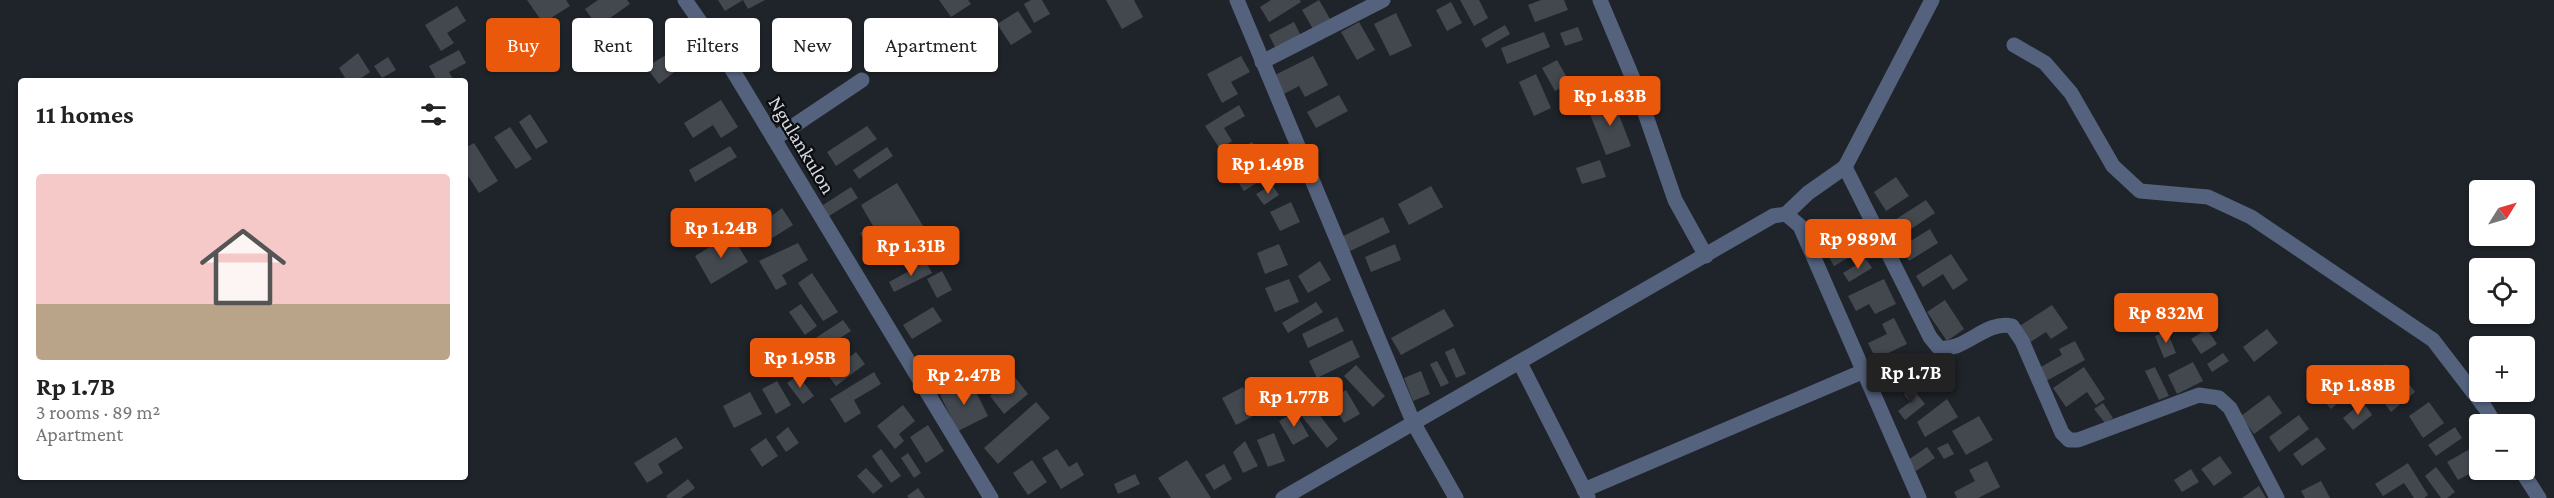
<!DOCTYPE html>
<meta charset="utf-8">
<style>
body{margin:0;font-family:"Crimson Pro",serif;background:#f6f6f6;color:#222;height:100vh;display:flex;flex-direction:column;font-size:22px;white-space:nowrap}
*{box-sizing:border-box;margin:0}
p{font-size:20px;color:#767676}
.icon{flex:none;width:33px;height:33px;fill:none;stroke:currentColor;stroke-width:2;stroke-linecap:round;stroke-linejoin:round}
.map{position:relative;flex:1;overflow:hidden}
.side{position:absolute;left:18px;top:78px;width:450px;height:402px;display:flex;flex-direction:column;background:#fff;border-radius:6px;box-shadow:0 2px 4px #0004}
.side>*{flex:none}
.top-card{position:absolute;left:486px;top:18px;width:570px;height:54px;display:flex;gap:12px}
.needle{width:39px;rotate:53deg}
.controls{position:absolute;left:2469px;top:180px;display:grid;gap:12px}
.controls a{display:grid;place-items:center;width:66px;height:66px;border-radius:6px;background:#fff;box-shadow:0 2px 4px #0004;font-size:30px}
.price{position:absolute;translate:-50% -51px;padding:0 14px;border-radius:6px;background:#ea580c;color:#fff;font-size:20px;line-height:39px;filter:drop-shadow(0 2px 3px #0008)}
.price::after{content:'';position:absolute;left:50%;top:36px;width:18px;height:14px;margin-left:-9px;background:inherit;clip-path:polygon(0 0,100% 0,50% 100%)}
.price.active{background:#222;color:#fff}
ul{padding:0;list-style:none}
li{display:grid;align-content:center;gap:12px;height:318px;padding:0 18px}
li+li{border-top:2px solid #e0e0e0}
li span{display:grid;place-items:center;height:186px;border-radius:6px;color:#555}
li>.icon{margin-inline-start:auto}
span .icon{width:108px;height:108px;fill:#fffc;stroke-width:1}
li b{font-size:26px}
h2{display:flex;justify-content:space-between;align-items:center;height:72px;padding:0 18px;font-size:26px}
.pill{padding:0 21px;border-radius:6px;background:#fff;box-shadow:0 2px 4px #0004;font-size:21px;line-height:54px}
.pill.active{background:#ea580c;color:#fff}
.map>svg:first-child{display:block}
.building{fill:#43484f}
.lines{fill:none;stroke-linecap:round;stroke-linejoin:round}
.street{stroke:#55627e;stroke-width:15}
.labels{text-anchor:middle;stroke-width:4.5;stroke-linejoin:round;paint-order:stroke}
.street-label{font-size:21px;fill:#d4d7dc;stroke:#0b0d10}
</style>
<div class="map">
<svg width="2554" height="498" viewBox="0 0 2554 498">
<rect width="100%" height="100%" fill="#1f242a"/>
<!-- building -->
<g class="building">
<path d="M527 0H566L570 6 543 23Z"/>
<path d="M598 0H627L630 4 610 18 613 26 602 33 585 9Z"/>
<path d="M718 0H765L748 9 743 0 725 11Z"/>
<path d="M939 0H968L971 4 951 17Z"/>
<path d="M1031 0H1042L1050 14 1034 23 1024 4Z"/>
<path d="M1106 0H1134L1143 17 1122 29Z"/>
<path d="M1271 0H1300L1301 2 1269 22 1260 7Z"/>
<path d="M1319 0 1330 19 1313 29 1302 10Z"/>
<path d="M1460 0H1479L1488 18 1474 26Z"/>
<path d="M1541 0H1564L1568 10 1535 22 1528 5Z"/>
<path d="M1451 2 1462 23 1447 31 1436 10Z"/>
<path d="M457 6 466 21 447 33 454 43 441 51 425 25Z"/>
<path d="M1018 11 1032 32 1011 45 997 24Z"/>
<path d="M1396 13 1412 46 1390 56 1374 24Z"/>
<path d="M1294 22 1301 36 1276 49 1269 35Z"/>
<path d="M1359 22 1375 50 1357 60 1341 32Z"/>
<path d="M1505 25 1510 34 1486 48 1481 39Z"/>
<path d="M1578 27 1583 40 1565 46 1560 33Z"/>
<path d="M1544 32 1550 47 1507 64 1501 48Z"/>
<path d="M638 33 646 47 607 70 597 54Z"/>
<path d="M459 50 466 63 449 72 454 81H437L429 66Z"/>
<path d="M671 52 682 66 659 84 646 67Z"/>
<path d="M358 53 370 72 357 81H347L339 68Z"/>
<path d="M1241 56 1250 72 1231 82 1238 94 1222 103 1207 74Z"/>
<path d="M1313 56 1328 85 1305 97 1299 86 1282 95 1273 76Z"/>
<path d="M388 57 396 70 382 78 374 66Z"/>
<path d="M1557 60 1570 83 1555 91 1542 68Z"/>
<path d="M1536 74 1551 108 1534 116 1519 82Z"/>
<path d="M1339 95 1348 111 1316 128 1307 112Z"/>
<path d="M721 100 738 127 721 138 713 125 693 138 684 123Z"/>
<path d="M1613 100 1631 146 1606 155 1588 109Z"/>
<path d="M1239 105 1245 116 1224 128 1232 141 1220 149 1205 126Z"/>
<path d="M530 114 548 142 536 149 519 122Z"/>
<path d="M867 126 877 139 836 166 827 152Z"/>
<path d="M510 127 532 159 516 169 494 137Z"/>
<path d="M1252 142 1259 151 1229 175 1219 162Z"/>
<path d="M474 143 498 181 479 193 465 171V148Z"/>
<path d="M730 146 737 157 695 182 689 170Z"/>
<path d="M887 147 893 156 859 179 853 170Z"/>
<path d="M1600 160 1606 177 1582 184 1576 168Z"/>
<path d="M1267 163 1273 172 1244 191 1238 182Z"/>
<path d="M1896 177 1909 196 1886 211 1874 192Z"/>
<path d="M897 183 934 244 897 266 884 243 871 251 860 233 873 226 861 205Z"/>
<path d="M1272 185 1279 195 1264 205 1256 194Z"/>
<path d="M1431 186 1443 207 1409 225 1398 204Z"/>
<path d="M851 187 858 198 829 216 823 205Z"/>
<path d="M1926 200 1935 213 1899 237 1890 223Z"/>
<path d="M1291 202 1300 222 1280 231 1270 212Z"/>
<path d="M782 208 793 225 761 245 752 231Z"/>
<path d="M1383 217 1390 232 1346 253 1339 238Z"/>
<path d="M1930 229 1938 243 1909 261 1901 247Z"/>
<path d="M1854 231 1864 249 1834 266 1824 249Z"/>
<path d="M731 234 748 262 711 284 695 256Z"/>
<path d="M798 243 808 260 782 275 787 284 776 290 759 261Z"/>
<path d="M1279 244 1288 265 1265 274 1257 253Z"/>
<path d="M1395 244 1401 260 1371 272 1365 257Z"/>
<path d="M1951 254 1968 280 1953 290 1943 274 1923 287 1916 276Z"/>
<path d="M1866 259 1872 268 1849 282 1843 273Z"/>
<path d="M1320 261 1331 280 1308 293 1298 276Z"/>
<path d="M926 262 932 273 894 292 889 282Z"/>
<path d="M942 271 952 290 937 298 927 279Z"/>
<path d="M812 273 838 312 823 321 798 283Z"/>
<path d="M1289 279 1299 302 1275 312 1265 288Z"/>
<path d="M1884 279 1896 304 1875 314 1869 304 1856 311 1848 296Z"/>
<path d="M1945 300 1964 329 1947 341 1927 312Z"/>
<path d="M1316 302 1323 312 1288 333 1282 323Z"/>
<path d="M801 304 817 326 805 335 789 312Z"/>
<path d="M2052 305 2068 328 2051 339 2046 332 2026 345 2015 329Z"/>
<path d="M933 307 942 321 912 339 903 325Z"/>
<path d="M1444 309 1454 326 1401 355 1391 338Z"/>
<path d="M1337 317 1344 331 1308 348 1302 334Z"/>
<path d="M1894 318 1907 344 1876 359 1868 343 1887 334 1882 324Z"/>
<path d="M843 320 851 331 819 352 811 341Z"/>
<path d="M2207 329 2217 344 2201 354 2191 339Z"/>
<path d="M2267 329 2278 343 2254 362 2243 347Z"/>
<path d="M2167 331 2176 353 2164 358 2155 336Z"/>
<path d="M1352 340 1360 357 1317 378 1309 361Z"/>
<path d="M2075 341 2085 360 2046 381 2039 368 2062 355 2059 349Z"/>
<path d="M1454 348 1466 374 1456 378 1445 352Z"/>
<path d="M856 352 865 364 836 386 827 374Z"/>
<path d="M1913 353 1935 384 1925 392 1913 375 1895 389 1884 374Z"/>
<path d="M2223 353 2229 361 2212 372 2207 364Z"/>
<path d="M1437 361 1449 383 1441 387 1430 364Z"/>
<path d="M2193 362 2203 381 2177 394 2168 375Z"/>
<path d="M2386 364 2395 374 2376 391 2367 381Z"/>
<path d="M1356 365 1385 396 1373 407 1344 376Z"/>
<path d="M2084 367 2105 399 2096 405 2087 392 2066 407 2053 388Z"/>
<path d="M2155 367 2169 396 2159 400 2145 371Z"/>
<path d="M1421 371 1430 394 1413 401 1404 378Z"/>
<path d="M874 372 881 384 854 400 861 413 845 423 830 399Z"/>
<path d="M798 375 814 396 803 404 787 383Z"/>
<path d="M1014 376 1028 394 1004 414 990 396Z"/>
<path d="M2329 379 2345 397 2331 409 2315 391Z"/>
<path d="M970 380 988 416 958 431 940 395Z"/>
<path d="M2406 380 2415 392 2391 412 2382 400Z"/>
<path d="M777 381 791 405 776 414 762 389Z"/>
<path d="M1297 386 1338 439 1327 448 1285 395Z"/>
<path d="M1243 387 1257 414 1236 425 1222 398Z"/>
<path d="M1912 388 1925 404 1905 420 1898 411 1910 402 1904 395Z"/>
<path d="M1346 390 1360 414 1344 423 1330 399Z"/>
<path d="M750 392 762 414 734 428 723 406Z"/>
<path d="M2269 395 2282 413 2254 434 2241 416Z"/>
<path d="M1947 399 1958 417 1925 437 1917 422Z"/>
<path d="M1036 402 1050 418 998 464 984 448Z"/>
<path d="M2363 402 2372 415 2353 430 2343 418Z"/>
<path d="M2429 402 2444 423 2423 438 2409 416Z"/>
<path d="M2103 403 2113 418 2105 423 2094 409Z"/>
<path d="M903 405 915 421 899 434 904 441 895 449 877 426Z"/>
<path d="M1295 412 1309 436 1293 445 1279 421Z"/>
<path d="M2299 415 2309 429 2279 452 2269 437Z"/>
<path d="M1979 416 1993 440 1966 455 1952 431Z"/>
<path d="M928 425 944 451 926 463 910 437Z"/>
<path d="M788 427 799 443 786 452 776 437Z"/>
<path d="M2455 427 2462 438 2436 456 2428 445Z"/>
<path d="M1274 433 1285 461 1268 467 1257 440Z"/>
<path d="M676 437 683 448 658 464 663 473 647 483 634 463Z"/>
<path d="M2317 437 2326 449 2302 466 2293 454Z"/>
<path d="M766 438 778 456 762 467 750 449Z"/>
<path d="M1245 441 1258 466 1243 473 1233 452Z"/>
<path d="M1948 443 1954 454 1944 459 1937 448Z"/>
<path d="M2475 446 2480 453V468L2458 480 2447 462Z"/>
<path d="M1927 447 1935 458 1916 471 1908 460Z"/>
<path d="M881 449 901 476 891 483 872 456Z"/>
<path d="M1057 449 1069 467 1077 462 1084 475 1061 489 1042 458Z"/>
<path d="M908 453 921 473 914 478 901 458Z"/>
<path d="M2220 456 2232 473 2214 486 2201 469Z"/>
<path d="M1032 460 1047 482 1028 495 1013 473Z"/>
<path d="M1187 460 1211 498H1171L1158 478Z"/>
<path d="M1987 461 2000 487 1978 498H1957L1954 492 1975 481 1969 470Z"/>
<path d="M2408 463 2428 495 2424 498H2414L2404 483 2383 496 2375 484Z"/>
<path d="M1224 464 1232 479 1214 490 1205 475Z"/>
<path d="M2436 467 2455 492 2447 498H2441L2425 476Z"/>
<path d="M866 468 883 486 873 494 857 476Z"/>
<path d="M2191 469 2199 482 2182 492 2174 480Z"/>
<path d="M1135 474 1140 484 1118 494 1114 484Z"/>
<path d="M688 479 695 488 681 498H668L666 496Z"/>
<path d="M2321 481 2330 498H2305L2301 491Z"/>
<path d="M2259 486 2266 498H2242Z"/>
<path d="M918 488 925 498H909L907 496Z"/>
</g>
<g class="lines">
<!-- street -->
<g class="street">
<path d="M685 0 724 56 991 498"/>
<path d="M1237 0 1414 424 1456 498"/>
<path d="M1600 0 1634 81 1675 200 1706 256"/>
<path d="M2014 45 2045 63 2071 93 2113 166 2140 191 2208 197 2251 217 2433 340 2486 409 2495 424"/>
<path d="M1262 62 1383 0"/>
<path d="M774 139 862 80"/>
<path d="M1845 167 1932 0"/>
<path d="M1786 214 1808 193 1845 167 1930 337 1939 348C1965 352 1985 320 2012 326L2022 341 2062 433 2069 440H2078L2199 395 2219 398 2230 408 2277 498"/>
<path d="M1520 363 1588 497"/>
<path d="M2521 470 2539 498"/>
<path d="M1584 490 1864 371"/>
<path d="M1283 498 1773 216 1786 214 1800 226 1919 498"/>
</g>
</g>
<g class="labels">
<!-- street labels -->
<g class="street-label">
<text transform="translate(802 145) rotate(59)" y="7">Ngulankulon</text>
</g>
</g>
</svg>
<div class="controls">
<a><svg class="needle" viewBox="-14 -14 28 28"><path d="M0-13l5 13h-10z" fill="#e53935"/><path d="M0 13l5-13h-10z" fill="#767676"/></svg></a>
<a><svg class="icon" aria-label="locate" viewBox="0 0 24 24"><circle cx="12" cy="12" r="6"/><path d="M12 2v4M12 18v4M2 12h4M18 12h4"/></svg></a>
<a>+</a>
<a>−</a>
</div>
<b class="price" style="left:1610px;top:127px">Rp 1.83B</b>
<b class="price" style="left:1268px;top:195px">Rp 1.49B</b>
<b class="price" style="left:721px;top:259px">Rp 1.24B</b>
<b class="price" style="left:1858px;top:270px">Rp 989M</b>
<b class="price" style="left:911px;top:277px">Rp 1.31B</b>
<b class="price" style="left:2166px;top:344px">Rp 832M</b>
<b class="price" style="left:800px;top:389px">Rp 1.95B</b>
<b class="price active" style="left:1911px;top:404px">Rp 1.7B</b>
<b class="price" style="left:964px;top:406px">Rp 2.47B</b>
<b class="price" style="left:2358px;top:416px">Rp 1.88B</b>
<b class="price" style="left:1294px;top:428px">Rp 1.77B</b>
<div class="top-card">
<a class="pill active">Buy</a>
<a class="pill">Rent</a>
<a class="pill">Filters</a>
<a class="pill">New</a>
<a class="pill">Apartment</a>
</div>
<section class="side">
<h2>11 homes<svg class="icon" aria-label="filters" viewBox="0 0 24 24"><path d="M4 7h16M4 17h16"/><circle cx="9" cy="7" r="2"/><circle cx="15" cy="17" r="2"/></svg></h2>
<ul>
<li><span style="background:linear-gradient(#f6c9c9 70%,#b9a48a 0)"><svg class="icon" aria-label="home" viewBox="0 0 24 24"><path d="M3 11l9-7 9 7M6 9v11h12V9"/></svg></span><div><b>Rp 1.7B</b><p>3 rooms · 89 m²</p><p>Apartment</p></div></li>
</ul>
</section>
</div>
